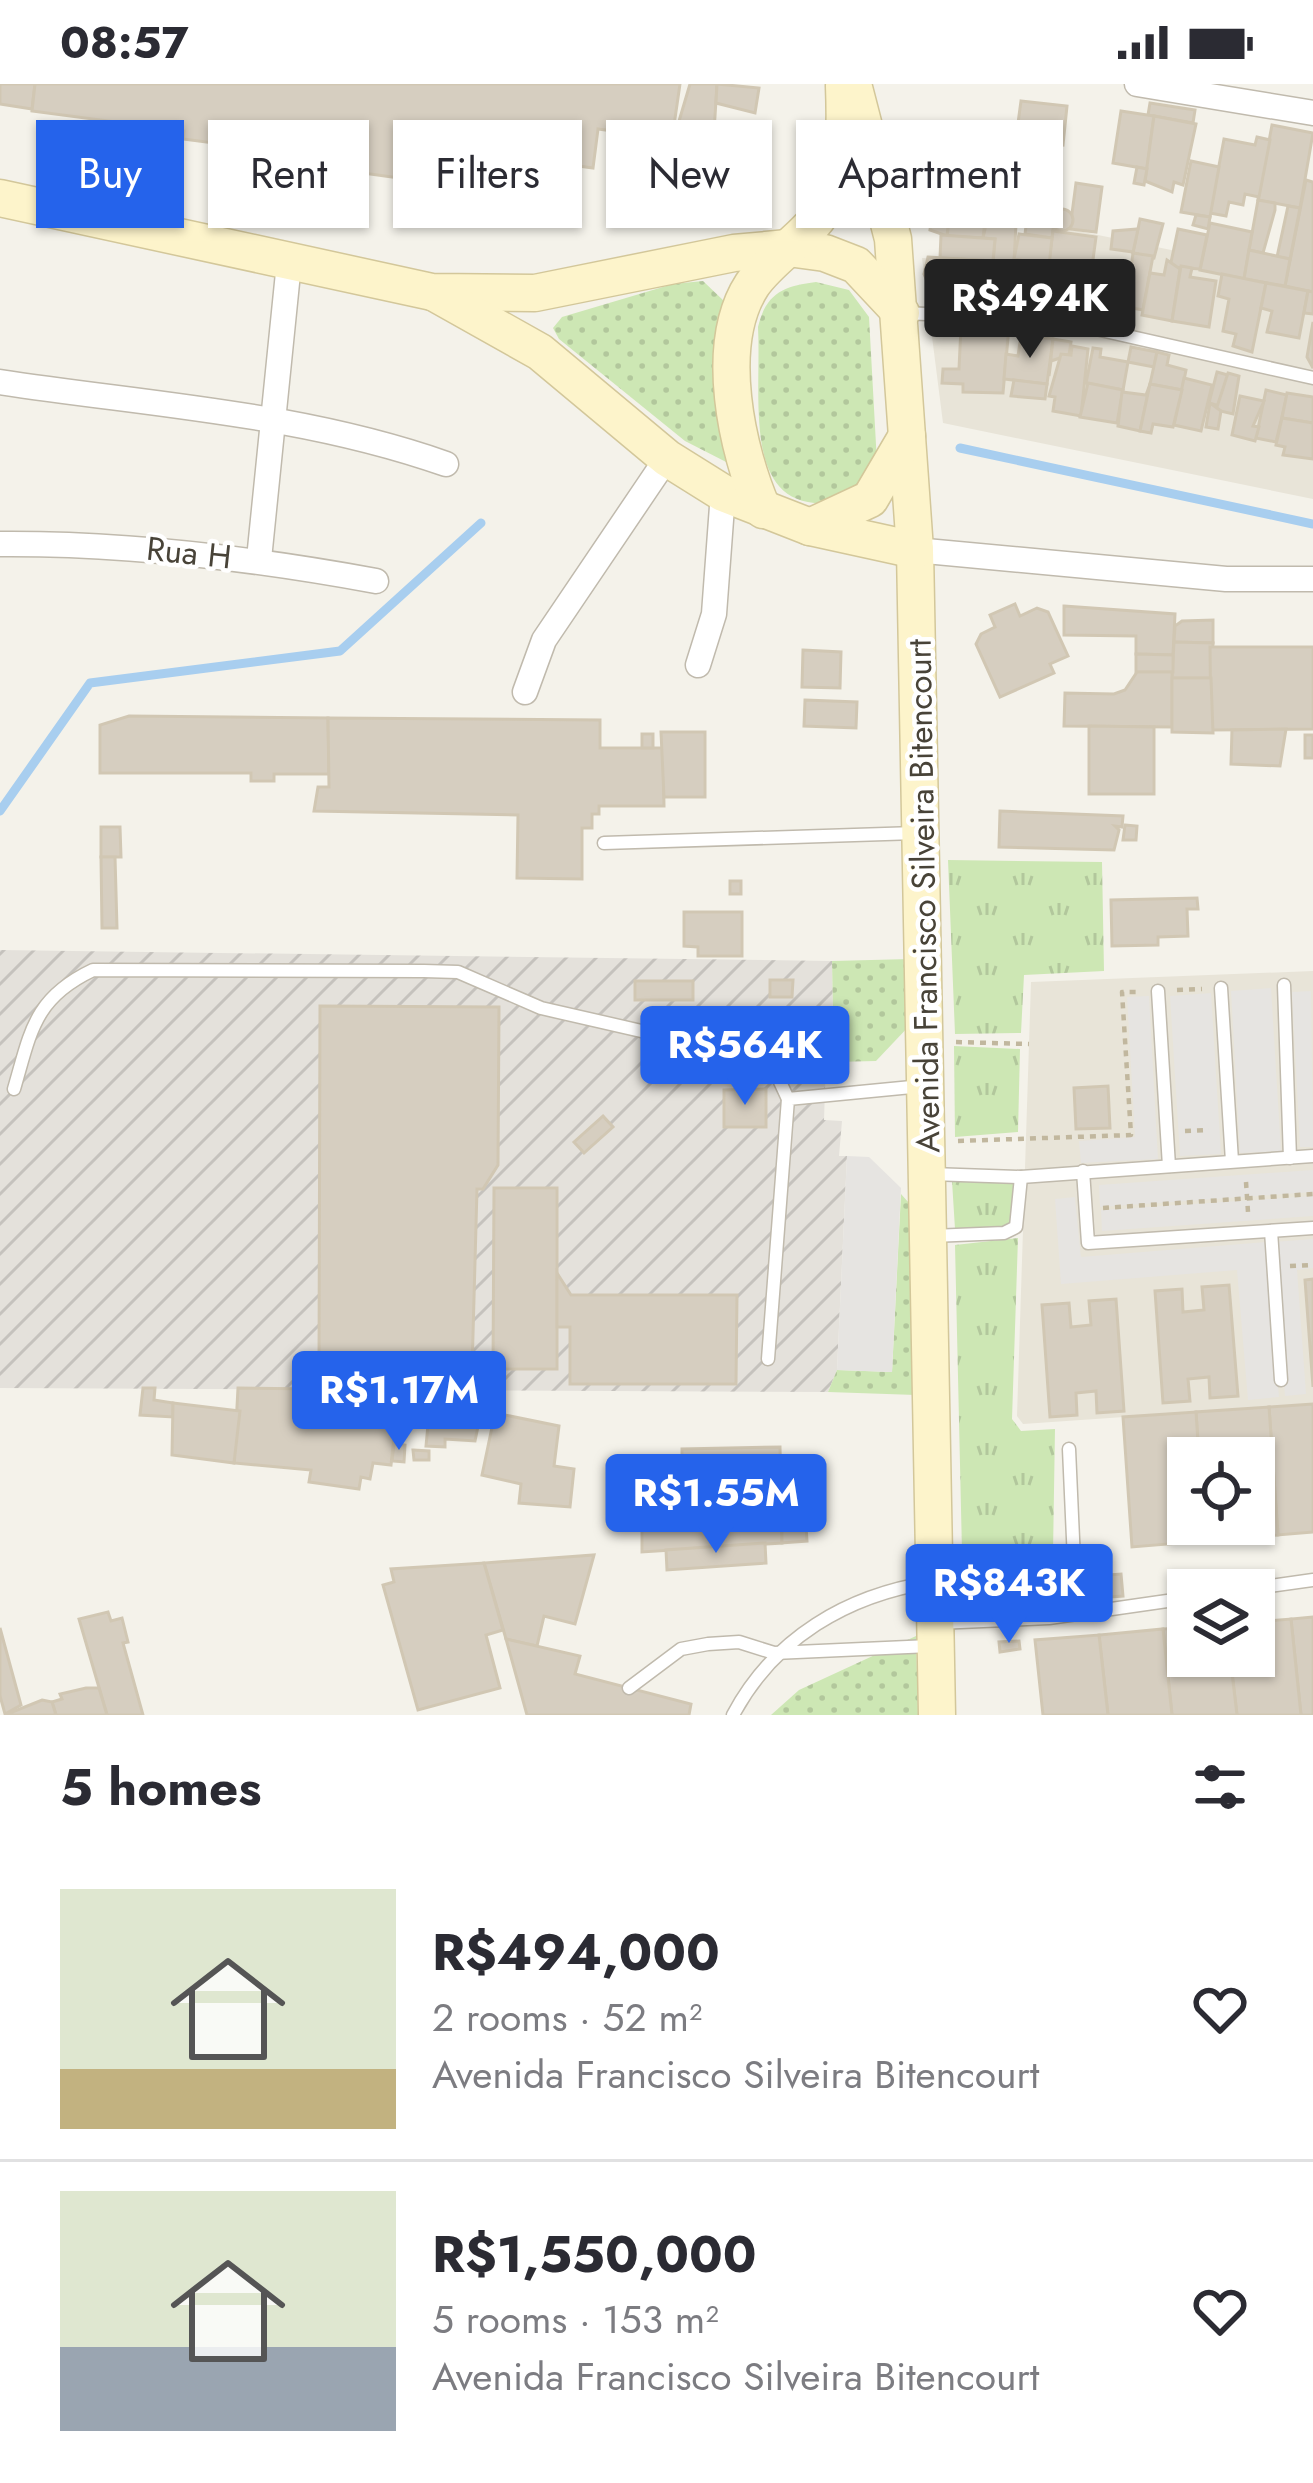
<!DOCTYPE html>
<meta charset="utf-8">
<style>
body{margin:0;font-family:Jost,sans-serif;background:#f7f7f7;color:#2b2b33;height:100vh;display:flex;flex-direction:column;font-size:45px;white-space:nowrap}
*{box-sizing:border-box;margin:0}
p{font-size:39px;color:#7c7c81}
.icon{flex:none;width:66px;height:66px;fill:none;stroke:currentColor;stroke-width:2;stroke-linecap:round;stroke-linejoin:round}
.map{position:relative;height:1631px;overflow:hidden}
.sheet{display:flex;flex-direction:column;background:#fff;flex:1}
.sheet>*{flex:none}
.hud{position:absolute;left:36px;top:36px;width:1242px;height:108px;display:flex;gap:24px}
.tools{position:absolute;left:1167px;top:1353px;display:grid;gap:24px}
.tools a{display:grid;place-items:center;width:108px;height:108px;border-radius:0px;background:#fff;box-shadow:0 3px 9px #0004;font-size:60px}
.price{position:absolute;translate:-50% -102px;padding:0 27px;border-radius:12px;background:#2563eb;color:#fff;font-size:39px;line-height:78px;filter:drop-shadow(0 3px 6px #0008)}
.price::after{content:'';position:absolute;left:50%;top:72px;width:36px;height:27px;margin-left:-18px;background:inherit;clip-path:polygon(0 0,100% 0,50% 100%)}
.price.on{background:#222;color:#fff}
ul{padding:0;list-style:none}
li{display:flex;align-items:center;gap:36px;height:300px;padding:0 60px}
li+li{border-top:3px solid #e1e1e2}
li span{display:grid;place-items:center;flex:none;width:336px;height:240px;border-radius:0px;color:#555}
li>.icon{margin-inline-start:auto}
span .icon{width:144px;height:144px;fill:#fffc;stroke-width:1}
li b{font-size:51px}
h2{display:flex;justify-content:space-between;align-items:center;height:144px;padding:0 60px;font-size:51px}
.pill{padding:0 42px;border-radius:0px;background:#fff;box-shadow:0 3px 9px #0004;font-size:42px;line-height:108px}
.pill.on{background:#2563eb;color:#fff}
.status{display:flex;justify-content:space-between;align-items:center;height:84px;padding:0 60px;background:#fff;direction:ltr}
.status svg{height:33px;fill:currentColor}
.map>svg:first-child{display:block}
.residential{fill:#e8e4d8}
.industrial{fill:url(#industrial-furrows)}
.grass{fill:url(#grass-dots)}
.park{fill:url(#park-tufts)}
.parking{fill:#e6e4e1}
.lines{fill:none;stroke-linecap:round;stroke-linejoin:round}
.stream{stroke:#a8ceef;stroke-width:9}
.building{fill:#d6cec0;stroke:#d1c7b3;stroke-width:3}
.service-casing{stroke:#c0baad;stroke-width:15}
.minor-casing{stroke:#c0baad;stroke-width:27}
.secondary-casing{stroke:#d3c79a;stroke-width:39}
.path{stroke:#c1b79e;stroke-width:4.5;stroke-dasharray:6 6;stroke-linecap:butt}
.service{stroke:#fff;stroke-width:12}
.minor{stroke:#fff;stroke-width:24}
.secondary{stroke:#fdf4cb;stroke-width:36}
.labels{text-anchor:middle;stroke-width:9;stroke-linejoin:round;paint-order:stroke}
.street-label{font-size:33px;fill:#484338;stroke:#fff}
</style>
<div class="status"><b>08:57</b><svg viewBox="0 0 49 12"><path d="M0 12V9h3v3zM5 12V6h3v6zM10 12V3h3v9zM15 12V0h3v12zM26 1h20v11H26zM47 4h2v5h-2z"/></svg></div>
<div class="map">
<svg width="1313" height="1631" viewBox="0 0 1313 1631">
<defs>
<pattern id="industrial-furrows" width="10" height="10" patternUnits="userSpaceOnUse" patternTransform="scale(3)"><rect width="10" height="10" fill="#e4e1db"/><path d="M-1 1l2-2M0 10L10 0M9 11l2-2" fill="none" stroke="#c5c2bd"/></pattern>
<pattern id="grass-dots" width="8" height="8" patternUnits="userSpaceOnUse" patternTransform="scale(3)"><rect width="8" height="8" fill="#cde7b4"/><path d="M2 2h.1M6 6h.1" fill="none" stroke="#b2c79c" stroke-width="1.8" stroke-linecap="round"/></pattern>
<pattern id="park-tufts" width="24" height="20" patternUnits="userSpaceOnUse" patternTransform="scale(3)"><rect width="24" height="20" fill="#cde7b4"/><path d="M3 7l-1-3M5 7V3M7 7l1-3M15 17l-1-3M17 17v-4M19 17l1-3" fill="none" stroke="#b2c79c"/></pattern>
</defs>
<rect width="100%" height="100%" fill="#f4f2ea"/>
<!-- residential -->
<g class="residential">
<path d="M1054 142 1313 195V415L943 339 922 174 1046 181Z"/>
<path d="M1313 887V1320L1023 1340 1017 1332 1031 898Z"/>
</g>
<!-- industrial -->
<path class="industrial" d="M0 866 832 877 834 978 826 977 824 1036 842 1037 839 1072H847L837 1286 828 1308 0 1304Z"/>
<!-- grass -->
<g class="grass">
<path d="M703 197 725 218 732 381 685 357 559 255 553 244 562 233 673 200Z"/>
<path d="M816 198 849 206 869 233 877 379 855 414C737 446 762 321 758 243 766 209 784 202 816 198Z"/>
<path d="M910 875 911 940 876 977 834 978 832 877Z"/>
<path d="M901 1110 917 1128 916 1311 828 1308 837 1286 892 1288Z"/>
<path d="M916 1552 918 1631H771L799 1606Z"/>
</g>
<!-- park -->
<g class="park">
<path d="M948 776 1102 778 1104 887 1024 891 1021 949 955 950Z"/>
<path d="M954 962 1020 965 1018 1048 955 1053Z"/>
<path d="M952 1097 1015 1099 1013 1137 1002 1144 955 1145Z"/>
<path d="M1018 1154 1012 1335 1021 1347 1055 1345 1053 1470 1042 1473 962 1468 955 1161Z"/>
</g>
<!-- parking -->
<g class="parking">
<path d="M1271 904 1281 1067 1240 1069 1231 907Z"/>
<path d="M1311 907 1313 1063H1300L1292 908Z"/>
<path d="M1211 909 1221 1070 1180 1072 1170 912Z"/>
<path d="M1149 912 1158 1075 1081 1079 1079 1057 1135 1053 1127 913Z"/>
<path d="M847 1072 869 1073 901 1104 892 1288 837 1286Z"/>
<path d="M1313 1086V1108L1100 1123 1099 1101Z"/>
<path d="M1313 1112V1132L1102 1147 1101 1126Z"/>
<path d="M1075 1113 1081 1173 1266 1158 1279 1313 1248 1316 1237 1186 1061 1200 1055 1115Z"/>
<path d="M1313 1155V1184L1297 1186 1306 1310 1285 1312 1273 1158Z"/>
</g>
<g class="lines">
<!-- stream -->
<g class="stream">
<path d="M960 364 1313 440"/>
<path d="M0 727 90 599 340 567 481 439"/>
</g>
</g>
<!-- building -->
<g class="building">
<path d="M0 0H35L32 25 0 20Z"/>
<path d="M35 0H680L672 55 598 45 593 84 542 77 540 95 489 88 486 106 334 85 335 75 183 55 184 47 32 27Z"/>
<path d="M690 0H717L714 48 686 43 682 56 674 54Z"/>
<path d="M717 0 759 4 755 29 716 19Z"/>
<path d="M1021 17 1067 22 1063 61 1016 54Z"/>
<path d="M1150 19 1195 26 1193 39 1148 31Z"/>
<path d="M1121 27 1154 32 1147 85 1113 79Z"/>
<path d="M1154 32 1196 40 1183 101 1174 98 1172 108 1145 97Z"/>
<path d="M1272 41 1313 49 1300 124 1258 116Z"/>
<path d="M909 43 945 48 942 75 905 71Z"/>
<path d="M949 49 981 53 977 81 945 77Z"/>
<path d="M981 50 1018 54 1015 78 979 73Z"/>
<path d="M1257 53 1270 56 1259 113 1245 110 1243 121 1229 118 1226 132 1210 129 1224 55 1255 61Z"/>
<path d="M1018 54 1053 65 1052 72 1058 73 1054 102 1013 97Z"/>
<path d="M673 60 707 65 699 122 645 139 639 120 661 99Z"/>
<path d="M309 72 335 75 327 137 303 134Z"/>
<path d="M941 77 982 82 980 94 940 89Z"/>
<path d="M1191 77 1219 83 1210 133 1181 128Z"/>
<path d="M1137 83 1147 85 1144 101 1134 99Z"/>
<path d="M947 90 977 94 976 104 993 106 990 130 943 123Z"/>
<path d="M518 92 541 95 538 119 515 116Z"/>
<path d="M1306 96 1313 98V208L1285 202Z"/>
<path d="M1019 98 1059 102 1055 130 1016 125Z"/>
<path d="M1076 99 1102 103 1096 148 1070 145Z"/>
<path d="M1258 116 1275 119V126L1263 169 1249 166Z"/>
<path d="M991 118 1017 121 1014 178 993 177 995 155 983 154Z"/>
<path d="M1288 122 1300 124 1290 175 1277 173Z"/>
<path d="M945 123 951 124 947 152 930 146 932 131 943 132Z"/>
<path d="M951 124 986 129 983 154 947 152Z"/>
<circle cx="1062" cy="136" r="11"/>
<path d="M1028 127 1055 130 1052 154 1025 150Z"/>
<path d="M1196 131 1210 133 1208 145 1193 141Z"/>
<path d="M1140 135 1163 140 1154 174 1133 169Z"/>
<path d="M1210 139 1252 148 1244 195 1200 186Z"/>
<path d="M1138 145 1133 168 1111 165 1113 147Z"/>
<path d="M1178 145 1207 151 1200 185 1170 183Z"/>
<path d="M1053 147 1096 153 1086 228 1073 226 1074 218 1044 214Z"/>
<path d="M1019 150 1052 154 1049 182 1014 175Z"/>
<path d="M941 151 995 155 993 177 940 174Z"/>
<path d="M1249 166 1290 175 1285 202 1244 195Z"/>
<path d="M1133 169 1153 172 1143 226 1126 223Z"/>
<path d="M928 173 1008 178 1005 209 997 208 996 218H964L963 206 938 210 936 196 927 197 924 190Z"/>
<path d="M1167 176 1180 185 1172 237 1142 231 1150 189 1164 191Z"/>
<path d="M1093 177 1118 181V191L1130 193 1123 233 1087 227Z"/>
<path d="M1008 178 1049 182 1044 217 1005 210Z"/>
<path d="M1181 182 1192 184 1190 193 1216 197 1209 243 1172 237Z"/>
<path d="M1222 190 1266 199 1252 268 1233 262 1236 250 1223 247 1229 215 1218 212Z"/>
<path d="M1266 199 1308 207 1299 254 1267 248 1272 227 1261 224Z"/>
<path d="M1308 207 1313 208V230L1304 229Z"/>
<path d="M1313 238V284L1307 273Z"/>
<path d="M961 243H1009L1003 309 963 308V300L942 299 943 285H959Z"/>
<path d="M1021 251 1053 255 1047 300 1004 295 1006 270 1018 272Z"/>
<path d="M1053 255 1071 258 1069 271 1051 277 1049 292Z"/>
<path d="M1072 262 1088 265 1081 332 1053 327 1055 313 1049 312 1061 270 1071 271Z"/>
<path d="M1131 263 1157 268 1154 283 1128 278Z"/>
<path d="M1093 264 1101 265 1100 273 1128 278 1123 306 1086 299Z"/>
<path d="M1157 268 1169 271 1167 281 1186 286 1182 306 1150 300Z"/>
<path d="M1217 288 1228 291 1220 322 1209 319Z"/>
<path d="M1228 289 1239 292 1233 330 1216 326Z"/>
<path d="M1184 294 1212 301 1201 347 1174 341Z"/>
<path d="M1014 296 1047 300 1045 315 1011 312Z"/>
<path d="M1088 299 1123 306 1117 339 1080 333Z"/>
<path d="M1150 300 1140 347 1118 342 1122 308 1146 311Z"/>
<path d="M1150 300 1182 306 1173 343 1153 340 1151 349 1140 347Z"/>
<path d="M1266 306 1287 311 1276 358 1256 354Z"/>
<path d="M1287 309 1313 313V339L1282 334Z"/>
<path d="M1240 312 1264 317 1253 342 1259 343 1255 357 1232 351Z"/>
<path d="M1210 319 1221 327 1218 345 1206 343Z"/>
<path d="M1282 334 1313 339V375L1283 371 1285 363 1276 361Z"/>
<path d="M1015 520 1020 532 1037 524 1048 528 1068 572 1050 580 1054 589 1000 613 976 560 981 550 995 543 990 531Z"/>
<path d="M1064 522 1175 530 1173 571 1136 570V552L1064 551Z"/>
<path d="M1213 536V559L1174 558 1175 542 1182 537Z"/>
<path d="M1174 558 1213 559 1211 594H1172Z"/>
<path d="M1210 563H1313V645L1211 646Z"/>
<path d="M803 566 841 568 840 604 802 603Z"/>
<path d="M1136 570 1173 571V588H1136Z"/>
<path d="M1137 588H1172V643L1064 642 1065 609 1114 610 1125 606Z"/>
<path d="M1172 594H1211L1213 649 1172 648Z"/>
<path d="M805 616 857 618 856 644 804 642Z"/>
<path d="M129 632 328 634 329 690H274V697H251V689H100V641Z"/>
<path d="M328 634 600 636V664H663L664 722H599V730H592V744H582V795L517 794 518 731 314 727 318 703H329Z"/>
<path d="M1089 642 1154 643V710H1089Z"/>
<path d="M1286 645 1280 682 1231 680 1232 646Z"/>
<path d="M661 648H705V713H664Z"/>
<rect x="642" y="650" width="11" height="14"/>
<rect x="1305" y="651" width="8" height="23"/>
<path d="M1000 727 1123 732 1122 743 1115 742 1119 746 1114 766 999 763Z"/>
<path d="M1125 741 1137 742 1136 756H1123Z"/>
<path d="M101 743H120L121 773H101Z"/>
<path d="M101 773H115L117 844H102Z"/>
<rect x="730" y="797" width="11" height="13"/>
<path d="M1197 814 1198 825H1187L1188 852 1158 853V861L1112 862 1111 816Z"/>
<path d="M684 828H742V872H698V863L684 862Z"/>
<path d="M770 896H793L792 913H770Z"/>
<rect x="635" y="897" width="58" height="19"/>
<path d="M320 922 499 923 498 1081 483 1105H477L472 1287 319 1286Z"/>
<path d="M1108 1002 1110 1044 1076 1045 1074 1004Z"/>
<path d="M766 1005V1043H724V1006Z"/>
<path d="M603 1032 613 1043 584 1069 574 1058Z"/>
<path d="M494 1104H557V1285H493Z"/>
<path d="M557 1189 571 1211H737L736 1300H570V1243H557Z"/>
<path d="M1313 1195V1303L1305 1196Z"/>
<path d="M1229 1201 1238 1312 1210 1314 1209 1293 1188 1295 1190 1317 1163 1319 1155 1207 1182 1205 1183 1228 1204 1226 1202 1203Z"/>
<path d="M1116 1215 1124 1327 1097 1329 1096 1307 1076 1309 1077 1331 1050 1333 1042 1221 1069 1219 1071 1243 1091 1241 1089 1217Z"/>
<path d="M143 1304H155L154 1316 173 1319V1333L140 1331Z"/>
<path d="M238 1304 399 1306 391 1381 373 1379 370 1395 361 1393 359 1405 309 1398 311 1386 234 1379Z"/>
<path d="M173 1319 240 1327 234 1379 172 1371Z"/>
<path d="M430 1319 482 1323 475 1357 445 1355V1363L426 1362Z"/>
<path d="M1313 1320V1448L1278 1451 1269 1323Z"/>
<path d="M1269 1323 1278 1451 1205 1457 1204 1440H1254V1374H1199L1196 1328Z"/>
<path d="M1196 1328 1199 1374H1188V1440H1204L1205 1457 1132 1463 1123 1333Z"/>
<path d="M495 1329 559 1342 554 1382 574 1385 570 1423 519 1419 521 1400 482 1391Z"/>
<path d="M394 1360 405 1361 404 1378 392 1377Z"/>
<path d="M780 1363 782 1459 642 1468V1445L682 1443V1365Z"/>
<path d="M413 1366 429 1367V1376H414Z"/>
<path d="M806 1442 807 1457 782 1459V1444Z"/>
<path d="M765 1459 766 1479 667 1486 666 1466Z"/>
<path d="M594 1471 575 1540 544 1532 537 1562 506 1555 484 1479Z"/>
<path d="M484 1479 503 1546 486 1551 500 1604 418 1626 383 1501 394 1498 391 1485Z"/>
<path d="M1121 1490 1123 1512 1081 1515 1080 1493Z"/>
<path d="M108 1528 111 1537 122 1534 128 1558 123 1559 143 1631H107L79 1535Z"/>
<path d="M1313 1533V1631H1301L1291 1535Z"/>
<path d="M1291 1535 1301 1631H1237L1230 1572H1254V1538Z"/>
<path d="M1188 1543V1572H1230L1237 1631H1172L1163 1545Z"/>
<path d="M0 1544 21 1621 5 1630 0 1612Z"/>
<path d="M1163 1545 1172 1631H1108L1099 1551Z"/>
<path d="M1099 1551 1108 1631H1043L1035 1556Z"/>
<path d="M506 1555 580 1572 575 1590 691 1620 689 1631H527Z"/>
<path d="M1019 1557 1020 1565 1000 1568 999 1558Z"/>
<path d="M86 1604H99L107 1631H56L52 1618 62 1615 60 1610Z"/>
<path d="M42 1616 52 1618 56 1631H5Z"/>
</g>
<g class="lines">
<!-- service casing -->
<g class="service-casing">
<g id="service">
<path d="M902 229 1052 235 1313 294"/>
<path d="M604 759 916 749"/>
<path d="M1284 901 1290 1074"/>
<path d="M1221 904 1232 1077"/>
<path d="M1158 907 1169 1082"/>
<path d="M14 1005C31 947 34 914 93 886L424 887 458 888 541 924 759 974 775 987 788 1015"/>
<path d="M1083 1087 1088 1159 1313 1144"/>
<path d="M931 1090 1021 1093 1313 1072"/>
<path d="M1271 1147 1281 1296"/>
<path d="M932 1152 1004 1149 1016 1143 1021 1093"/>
<path d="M768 1275 788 1015 922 1002"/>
<path d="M936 1473 1044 1482 1074 1477 1069 1365"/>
<path d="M1241 1506 1313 1496"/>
<path d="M937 1539 1049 1534 1188 1514"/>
<path d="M629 1604 681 1565 708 1560 739 1558 774 1569 930 1562"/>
<path d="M733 1631C774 1554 847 1511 932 1498"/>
</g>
</g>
<!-- minor casing -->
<g class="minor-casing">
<g id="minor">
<path d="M1137 0 1313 29"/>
<path d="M0 298C151 321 301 329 446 380"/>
<path d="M0 460C128 459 251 474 376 497"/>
<path d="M915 466 1226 495H1313"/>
<path d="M259 475 289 179"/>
<path d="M698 581 714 530 723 409"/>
<path d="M525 608 544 556 667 374"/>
</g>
</g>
<!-- secondary casing -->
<g class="secondary-casing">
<g id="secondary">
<path d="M853 0 893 155 915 466 937 1631"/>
<path d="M0 114 432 208 535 209 734 169 788 164 825 169 856 181 901 229"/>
<path d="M435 209 540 268 667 374 723 409 810 443 915 466"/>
<path d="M763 426C737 367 713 261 752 201 767 179 793 162 811 142 847 103 846 52 844 2"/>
<path d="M810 443 870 415 907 352"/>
</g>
</g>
<!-- path -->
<g class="path">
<path d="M1177 906 1202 905"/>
<path d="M956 958 1029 960"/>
<path d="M1185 1047 1209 1046"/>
<path d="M958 1057 1131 1051 1122 908H1136"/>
<path d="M1246 1098 1248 1128"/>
<path d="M1103 1124 1313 1110"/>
<path d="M1290 1182 1313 1181"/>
</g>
<!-- service -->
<use href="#service" class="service"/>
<!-- minor -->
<use href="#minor" class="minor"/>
<!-- secondary -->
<use href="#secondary" class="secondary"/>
</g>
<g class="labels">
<!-- street labels -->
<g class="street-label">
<text transform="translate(189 468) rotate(6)" y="12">Rua H</text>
<text transform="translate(923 812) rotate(-91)" y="12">Avenida Francisco Silveira Bitencourt</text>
</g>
</g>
</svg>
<div class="tools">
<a><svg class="icon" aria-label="locate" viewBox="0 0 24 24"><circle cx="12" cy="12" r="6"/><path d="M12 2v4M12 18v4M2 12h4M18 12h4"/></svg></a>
<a><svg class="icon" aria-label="layers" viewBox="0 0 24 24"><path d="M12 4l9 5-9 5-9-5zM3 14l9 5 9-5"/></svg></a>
</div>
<b class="price on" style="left:1030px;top:277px">R$494K</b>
<b class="price" style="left:745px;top:1024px">R$564K</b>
<b class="price" style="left:399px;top:1369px">R$1.17M</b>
<b class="price" style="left:716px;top:1472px">R$1.55M</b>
<b class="price" style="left:1009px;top:1562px">R$843K</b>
<div class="hud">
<a class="pill on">Buy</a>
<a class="pill">Rent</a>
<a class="pill">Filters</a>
<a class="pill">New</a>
<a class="pill">Apartment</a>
</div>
</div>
<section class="sheet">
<h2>5 homes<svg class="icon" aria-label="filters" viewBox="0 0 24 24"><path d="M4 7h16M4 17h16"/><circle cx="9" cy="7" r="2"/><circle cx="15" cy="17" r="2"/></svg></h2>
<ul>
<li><span style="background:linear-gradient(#dfe7d0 75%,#c2b280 0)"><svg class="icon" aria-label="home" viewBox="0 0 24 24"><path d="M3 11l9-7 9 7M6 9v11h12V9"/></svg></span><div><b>R$494,000</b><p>2 rooms · 52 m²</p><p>Avenida Francisco Silveira Bitencourt</p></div><svg class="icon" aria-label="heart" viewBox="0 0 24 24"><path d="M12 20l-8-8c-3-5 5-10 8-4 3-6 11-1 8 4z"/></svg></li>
<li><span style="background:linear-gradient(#dfe7d0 65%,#9aa5b1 0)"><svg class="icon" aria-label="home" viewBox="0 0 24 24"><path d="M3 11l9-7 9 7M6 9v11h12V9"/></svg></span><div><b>R$1,550,000</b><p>5 rooms · 153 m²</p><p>Avenida Francisco Silveira Bitencourt</p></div><svg class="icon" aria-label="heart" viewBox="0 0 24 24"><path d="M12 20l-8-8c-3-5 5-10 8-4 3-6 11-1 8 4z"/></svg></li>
</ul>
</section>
